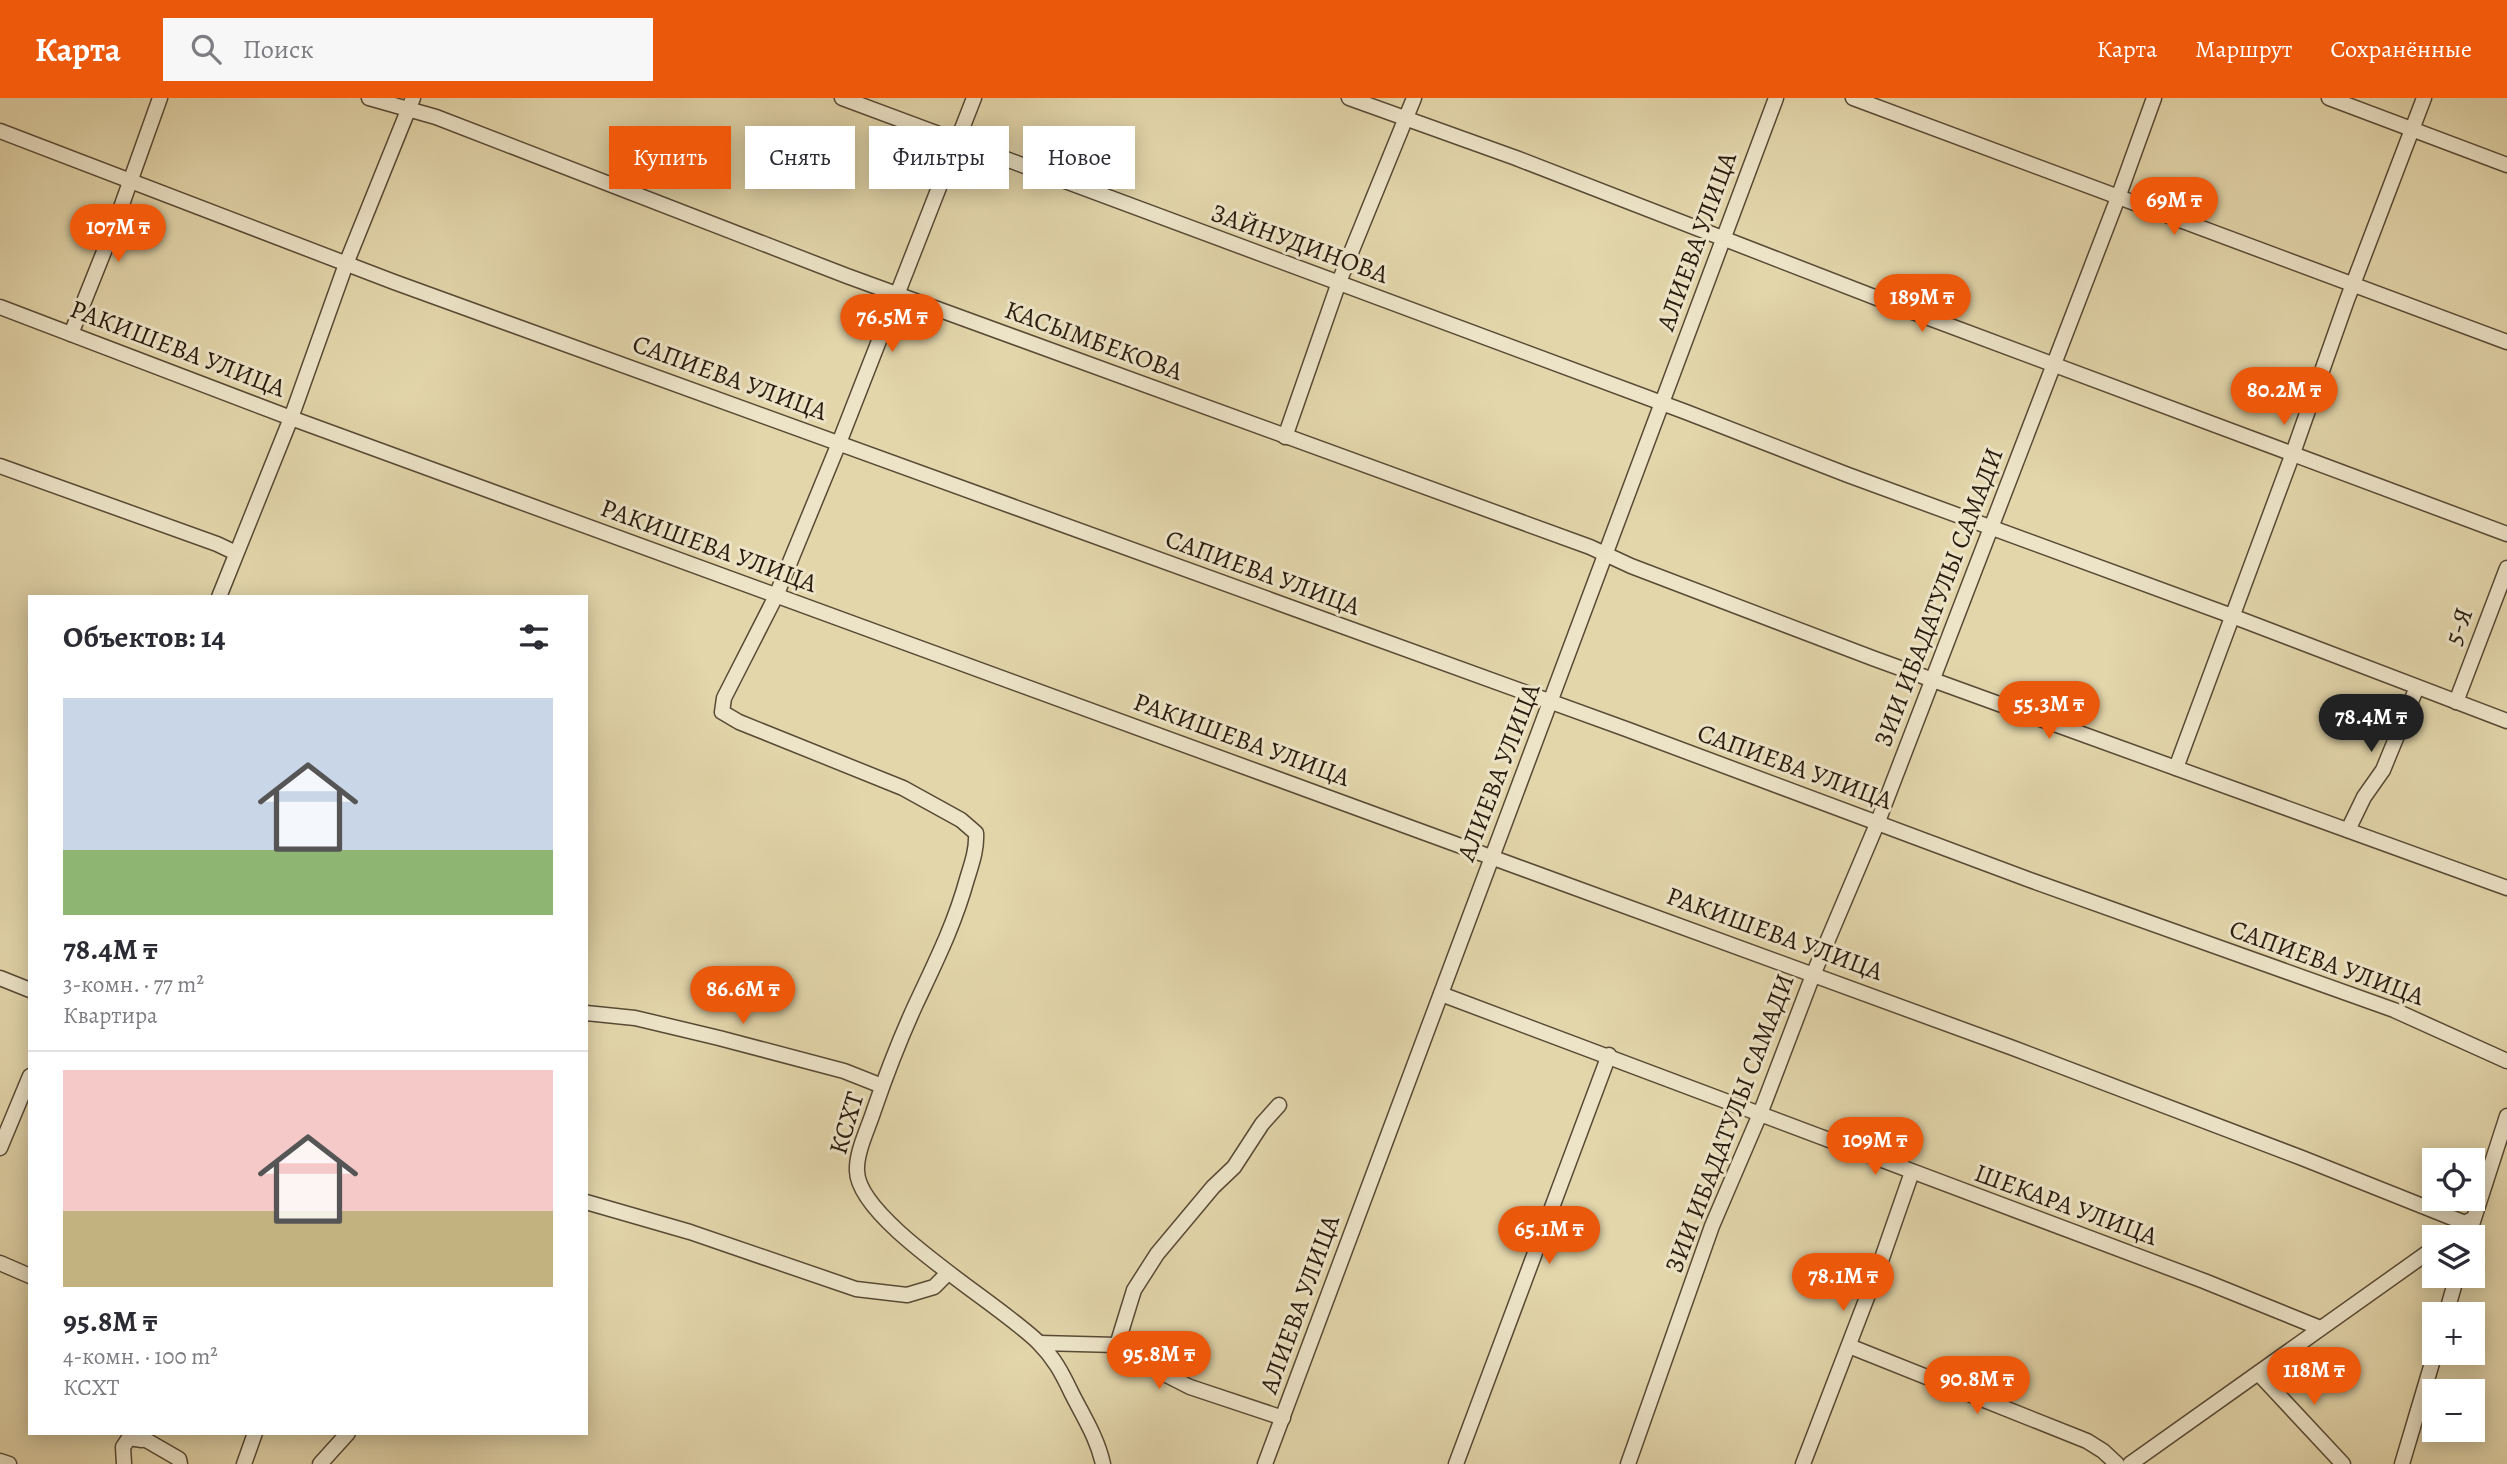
<!DOCTYPE html>
<html lang="ru">
<meta charset="utf-8">
<style>
body{margin:0;font-family:Alegreya,serif;background:#f7f7f7;color:#2b2b33;height:100vh;display:flex;flex-direction:column;font-size:26px;white-space:nowrap}
*{box-sizing:border-box;margin:0}
p{font-size:23px;color:#7c7c81}
.icon{flex:none;width:38px;height:38px;fill:none;stroke:currentColor;stroke-width:2;stroke-linecap:round;stroke-linejoin:round}
.map{position:relative;flex:1;overflow:hidden}
.sheet{position:absolute;left:28px;top:497px;width:560px;height:840px;display:flex;flex-direction:column;background:#fff;border-radius:0px;box-shadow:0 4px 18px #0003}
.sheet>*{flex:none}
.guide{position:absolute;left:609px;top:28px;width:665px;height:63px;display:flex;gap:14px}
.buttons{position:absolute;left:2422px;top:1050px;display:grid;gap:14px}
.buttons a{display:grid;place-items:center;width:63px;height:63px;border-radius:0px;background:#fff;box-shadow:0 4px 18px #0003;font-size:35px}
.price{position:absolute;translate:-50% -60px;padding:0 16px;border-radius:24px;background:#ea580c;color:#fff;font-size:23px;line-height:46px;filter:drop-shadow(0 2px 4px #0008)}
.price::after{content:'';position:absolute;left:50%;top:42px;width:21px;height:16px;margin-left:-10px;background:inherit;clip-path:polygon(0 0,100% 0,50% 100%)}
.price.current{background:#222;color:#fff}
ul{padding:0;list-style:none}
li{display:grid;align-content:center;gap:14px;height:371px;padding:0 35px}
li+li{border-top:2px solid #e1e1e2}
li span{display:grid;place-items:center;height:217px;border-radius:0px;color:#555}
li>.icon{margin-inline-start:auto}
span .icon{width:126px;height:126px;fill:#fffc;stroke-width:1}
li b{font-size:30px}
h2{display:flex;justify-content:space-between;align-items:center;height:84px;padding:0 35px;font-size:30px}
.tag{padding:0 24px;border-radius:0px;background:#fff;box-shadow:0 4px 18px #0003;font-size:24px;line-height:63px}
.tag.current{background:#ea580c;color:#fff}
header{display:flex;align-items:center;gap:42px;box-sizing:border-box;height:98px;padding:0 35px;background:#ea580c;color:#fff}
header strong{font-size:33px}
nav{display:flex;gap:38px;margin-inline-start:auto;font-size:24px}
.search{width:490px;height:63px;background:#f7f7f7;display:flex;align-items:center;gap:18px;box-sizing:border-box;padding:0 24px;border-radius:0px;color:#7c7c81;font-size:26px}
.map>svg:first-child{display:block}
.lines{fill:none;stroke-linecap:round;stroke-linejoin:round}
.minor-casing{stroke:#584a35;stroke-width:17}
.minor{stroke:#ede4c8;stroke-width:14}
.labels{text-anchor:middle;stroke-width:6;stroke-linejoin:round;paint-order:stroke}
.street-label{font-size:26px;fill:#291c0e;stroke:#ede4c8}
</style>
<header>
<strong>Карта</strong>
<div class="search"><svg class="icon" aria-label="search" viewBox="0 0 24 24"><circle cx="10" cy="10" r="6"/><path d="M15 15l6 6"/></svg>Поиск</div>
<nav><a>Карта</a><a>Маршрут</a><a>Сохранённые</a></nav>
</header>
<div class="map">
<svg width="2507" height="1366" viewBox="0 0 2507 1366">
<rect width="100%" height="100%" fill="#e3d6ab"/>
<filter id="stains"><feTurbulence type="fractalNoise" baseFrequency=".00286" numOctaves="4"/><feColorMatrix values="0 0 0 0 .2 0 0 0 0 .09 0 0 0 0 .02 0 0 0 .5 -.17"/></filter>
<radialGradient id="worn" r=".72"><stop offset=".6" stop-color="#630" stop-opacity="0"/><stop offset="1" stop-color="#630" stop-opacity=".3"/></radialGradient>
<g class="lines">
<!-- minor casing -->
<g class="minor-casing">
<g id="minor">
<path d="M369 0 436 19 847 178 1590 449 1631 468 1875 561 2507 790"/>
<path d="M842 0 1686 314 1848 377 2232 518 2507 623"/>
<path d="M974 0 839 345 776 498 724 600 722 614 739 624 903 690 961 722 976 735C977 751 972 765 967 781 954 828 935 865 915 908 899 943 886 977 874 1012 868 1031 856 1054 857 1073 858 1124 1002 1207 1039 1245 1054 1260 1062 1275 1071 1294 1083 1318 1097 1339 1103 1366"/>
<path d="M1349 0 1516 60 1913 214 2507 436"/>
<path d="M1853 0 2507 244"/>
<path d="M2329 0 2507 67"/>
<path d="M0 33 394 184 1626 631 2030 782 2394 912 2507 963"/>
<path d="M0 209 291 320 2013 950 2302 1060 2465 1125"/>
<path d="M71 236 115 126 160 0"/>
<path d="M1285 339 1339 184 1414 0"/>
<path d="M0 368 217 446 236 455"/>
<path d="M219 499 291 320 346 166 413 0"/>
<path d="M2456 604 2507 470"/>
<path d="M2176 670 2293 355 2347 202 2424 0"/>
<path d="M2348 732 2364 699 2383 672 2417 589"/>
<path d="M0 880 30 892"/>
<path d="M1441 896 2204 1183 2320 1230"/>
<path d="M586 915 635 920 719 940 844 973 882 988"/>
<path d="M0 1050 30 978"/>
<path d="M586 1104 690 1134 856 1191 907 1197 934 1189 948 1175"/>
<path d="M2449 1139 2470 1122"/>
<path d="M2468 1139 2507 1018"/>
<path d="M0 1165 30 1178"/>
<path d="M2446 1216 2457 1178"/>
<path d="M1040 1245 1117 1247 1133 1260 1190 1289 1283 1320"/>
<path d="M1117 1247 1134 1192 1157 1156 1213 1089 1234 1069 1262 1026 1279 1007"/>
<path d="M1849 1248 2087 1343 2103 1353 2117 1366"/>
<path d="M2259 1276 2343 1366"/>
<path d="M134 1335 179 1361 180 1366"/>
<path d="M0 1363 9 1366"/>
<path d="M124 1366 123 1349 129 1340 142 1342"/>
<path d="M244 1366 255 1335"/>
<path d="M320 1366 348 1335"/>
<path d="M1265 1366 1776 0"/>
<path d="M1456 1366 1609 957"/>
<path d="M1628 1366 1712 1128 1760 1016 1813 877 1877 726 2119 97 2154 0"/>
<path d="M1803 1366 1881 1163 1912 1074"/>
<path d="M2130 1366 2434 1150"/>
<path d="M2402 1366 2435 1255"/>
</g>
</g>
<!-- minor -->
<use href="#minor" class="minor"/>
</g>
<g class="labels">
<!-- street labels -->
<g class="street-label">
<text transform="translate(1696 143) rotate(-70)" y="9">АЛИЕВА УЛИЦА</text>
<text transform="translate(1300 145) rotate(20)" y="9">ЗАЙНУДИНОВА</text>
<text transform="translate(1094 242) rotate(20)" y="9">КАСЫМБЕКОВА</text>
<text transform="translate(178 250) rotate(21)" y="9">РАКИШЕВА УЛИЦА</text>
<text transform="translate(730 279) rotate(20)" y="9">САПИЕВА УЛИЦА</text>
<text transform="translate(709 447) rotate(20)" y="9">РАКИШЕВА УЛИЦА</text>
<text transform="translate(1263 474) rotate(20)" y="9">САПИЕВА УЛИЦА</text>
<text transform="translate(1938 499) rotate(-69)" y="9">ЗИИ ИБАДАТУЛЫ САМАДИ</text>
<text transform="translate(2458 528) rotate(-69)" y="9">5-Я</text>
<text transform="translate(1242 641) rotate(20)" y="9">РАКИШЕВА УЛИЦА</text>
<text transform="translate(1795 668) rotate(20)" y="9">САПИЕВА УЛИЦА</text>
<text transform="translate(1498 674) rotate(-69)" y="9">АЛИЕВА УЛИЦА</text>
<text transform="translate(1775 835) rotate(20)" y="9">РАКИШЕВА УЛИЦА</text>
<text transform="translate(2327 864) rotate(20)" y="9">САПИЕВА УЛИЦА</text>
<text transform="translate(846 1025) rotate(-73)" y="9">КСХТ</text>
<text transform="translate(1729 1025) rotate(-69)" y="9">ЗИИ ИБАДАТУЛЫ САМАДИ</text>
<text transform="translate(2066 1106) rotate(20)" y="9">ШЕКАРА УЛИЦА</text>
<text transform="translate(1299 1206) rotate(-70)" y="9">АЛИЕВА УЛИЦА</text>
</g>
</g>
<rect width="100%" height="100%" filter="url(#stains)"/>
<rect width="100%" height="100%" fill="url(#worn)"/>
</svg>
<div class="buttons">
<a><svg class="icon" aria-label="locate" viewBox="0 0 24 24"><circle cx="12" cy="12" r="6"/><path d="M12 2v4M12 18v4M2 12h4M18 12h4"/></svg></a>
<a><svg class="icon" aria-label="layers" viewBox="0 0 24 24"><path d="M12 4l9 5-9 5-9-5zM3 14l9 5 9-5"/></svg></a>
<a>+</a>
<a>−</a>
</div>
<b class="price" style="left:2174px;top:139px">69M ₸</b>
<b class="price" style="left:118px;top:166px">107M ₸</b>
<b class="price" style="left:1922px;top:236px">189M ₸</b>
<b class="price" style="left:892px;top:256px">76.5M ₸</b>
<b class="price" style="left:2284px;top:329px">80.2M ₸</b>
<b class="price" style="left:2049px;top:643px">55.3M ₸</b>
<b class="price current" style="left:2371px;top:656px">78.4M ₸</b>
<b class="price" style="left:743px;top:928px">86.6M ₸</b>
<b class="price" style="left:1875px;top:1079px">109M ₸</b>
<b class="price" style="left:1549px;top:1168px">65.1M ₸</b>
<b class="price" style="left:1843px;top:1215px">78.1M ₸</b>
<b class="price" style="left:1159px;top:1293px">95.8M ₸</b>
<b class="price" style="left:2314px;top:1309px">118M ₸</b>
<b class="price" style="left:1977px;top:1318px">90.8M ₸</b>
<div class="guide">
<a class="tag current">Купить</a>
<a class="tag">Снять</a>
<a class="tag">Фильтры</a>
<a class="tag">Новое</a>
</div>
<section class="sheet">
<h2>Объектов: 14<svg class="icon" aria-label="filters" viewBox="0 0 24 24"><path d="M4 7h16M4 17h16"/><circle cx="9" cy="7" r="2"/><circle cx="15" cy="17" r="2"/></svg></h2>
<ul>
<li><span style="background:linear-gradient(#c9d6e8 70%,#8fb573 0)"><svg class="icon" aria-label="home" viewBox="0 0 24 24"><path d="M3 11l9-7 9 7M6 9v11h12V9"/></svg></span><div><b>78.4M ₸</b><p>3-комн. · 77 m²</p><p>Квартира</p></div></li>
<li><span style="background:linear-gradient(#f6c9c9 65%,#c2b280 0)"><svg class="icon" aria-label="home" viewBox="0 0 24 24"><path d="M3 11l9-7 9 7M6 9v11h12V9"/></svg></span><div><b>95.8M ₸</b><p>4-комн. · 100 m²</p><p>КСХТ</p></div></li>
</ul>
</section>
</div>
